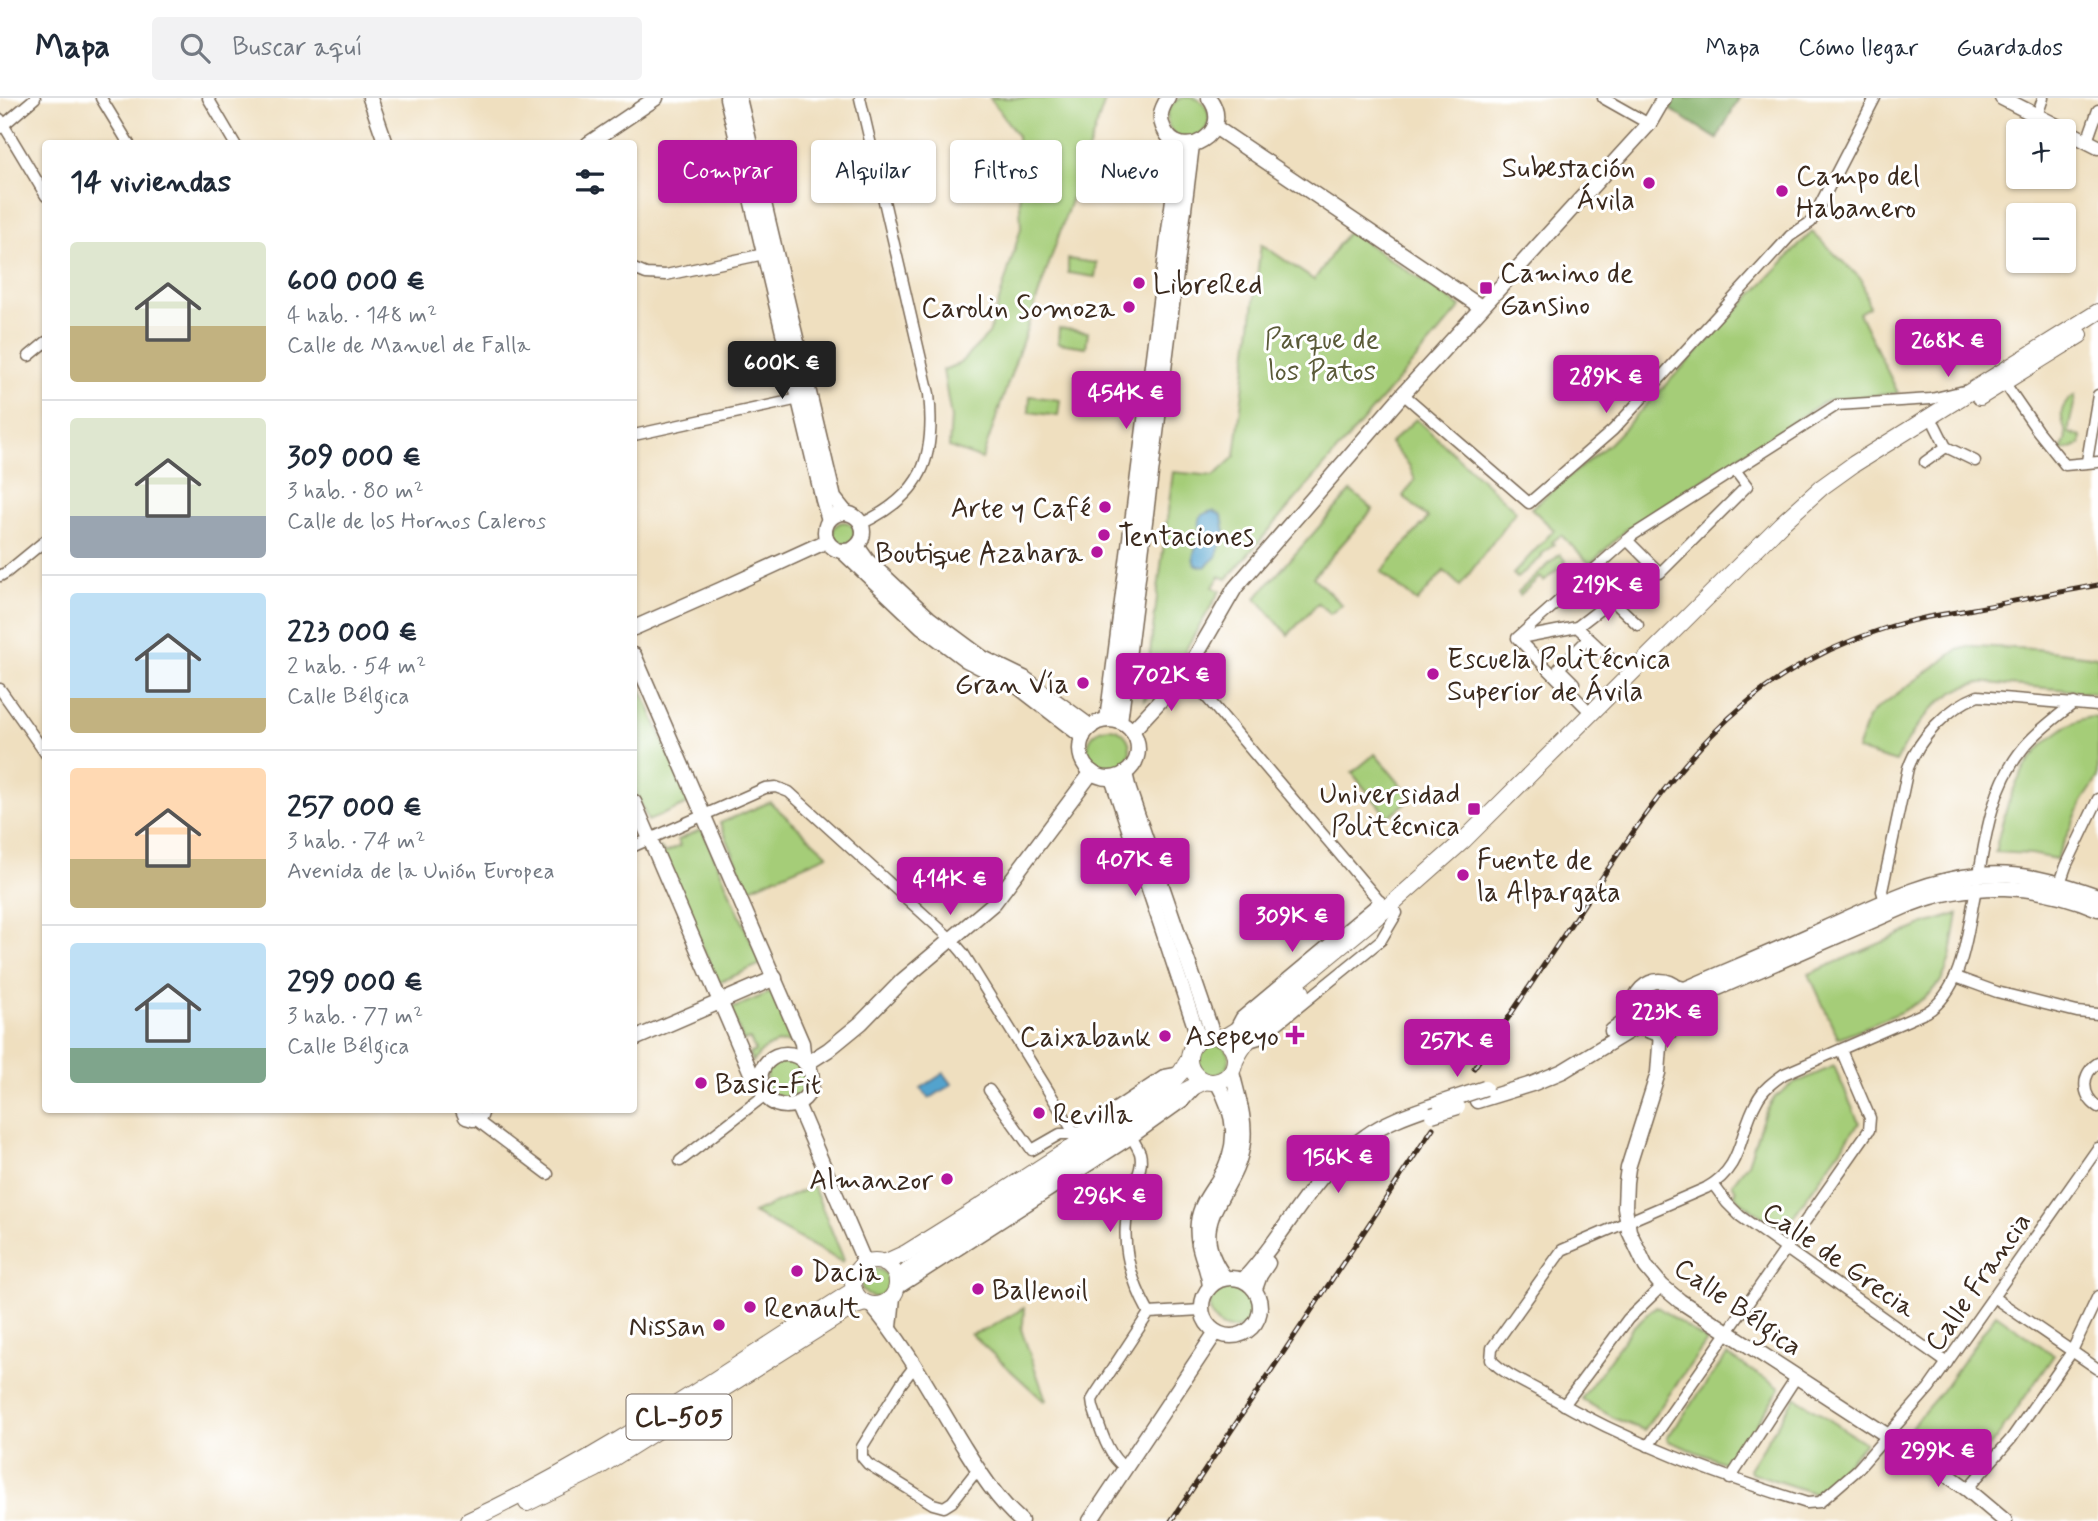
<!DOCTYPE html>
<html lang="es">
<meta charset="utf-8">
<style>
body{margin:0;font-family:Mynerve,sans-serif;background:#f2f2f3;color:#1f2937;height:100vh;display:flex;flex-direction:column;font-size:26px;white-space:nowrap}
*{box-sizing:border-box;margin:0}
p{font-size:23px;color:#747a83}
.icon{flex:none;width:38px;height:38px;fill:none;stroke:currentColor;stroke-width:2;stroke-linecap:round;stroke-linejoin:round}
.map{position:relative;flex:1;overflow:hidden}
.panel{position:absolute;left:42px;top:42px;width:595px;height:973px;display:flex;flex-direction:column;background:#fff;border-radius:7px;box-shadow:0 2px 5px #0004}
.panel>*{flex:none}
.hud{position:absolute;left:658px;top:42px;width:665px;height:63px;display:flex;gap:14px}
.buttons{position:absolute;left:2006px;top:21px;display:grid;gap:14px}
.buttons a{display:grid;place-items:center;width:70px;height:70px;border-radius:7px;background:#fff;box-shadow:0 2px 5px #0004;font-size:35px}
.price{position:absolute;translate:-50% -60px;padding:0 16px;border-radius:7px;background:#b5179e;color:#fff;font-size:23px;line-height:46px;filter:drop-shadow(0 2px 4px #0008)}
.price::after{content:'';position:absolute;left:50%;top:42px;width:21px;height:16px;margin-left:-10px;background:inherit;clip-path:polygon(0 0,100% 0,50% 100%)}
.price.selected{background:#222;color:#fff}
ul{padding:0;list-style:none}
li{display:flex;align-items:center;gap:21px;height:175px;padding:0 28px}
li+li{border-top:2px solid #e0e1e3}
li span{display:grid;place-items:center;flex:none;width:196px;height:140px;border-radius:7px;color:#555}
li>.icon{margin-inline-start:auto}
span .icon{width:84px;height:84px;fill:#fffc;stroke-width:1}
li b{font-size:30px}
h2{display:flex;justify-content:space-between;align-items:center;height:84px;padding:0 28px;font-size:30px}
.pill{padding:0 24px;border-radius:7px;background:#fff;box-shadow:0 2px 5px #0004;font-size:24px;line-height:63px}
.pill.selected{background:#b5179e;color:#fff}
header{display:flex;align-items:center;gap:42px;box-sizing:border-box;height:98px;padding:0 35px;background:#fff;border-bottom:2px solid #e0e1e3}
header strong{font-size:33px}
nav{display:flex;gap:38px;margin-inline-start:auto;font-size:24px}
.search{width:490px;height:63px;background:#f2f2f3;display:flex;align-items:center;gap:18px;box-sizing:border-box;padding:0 24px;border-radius:7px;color:#747a83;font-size:26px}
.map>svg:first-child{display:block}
.green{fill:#a5cd78;stroke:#707c4b;stroke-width:2}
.forest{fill:#84b068;stroke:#606d43;stroke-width:2}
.water{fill:#53a3cd;stroke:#476676;stroke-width:2}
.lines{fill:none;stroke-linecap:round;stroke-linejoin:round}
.street-casing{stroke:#7a6956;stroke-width:13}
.secondary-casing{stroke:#7a6956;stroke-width:17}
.primary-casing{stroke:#7a6956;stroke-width:18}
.street{stroke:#fff;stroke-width:10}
.secondary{stroke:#fff;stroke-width:14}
.primary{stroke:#fff;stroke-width:16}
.rail-casing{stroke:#3b2a1e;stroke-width:5}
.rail{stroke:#fff;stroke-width:2.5;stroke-dasharray:8;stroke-linecap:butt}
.secondary-bridge-casing{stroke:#7a6956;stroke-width:17;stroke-linecap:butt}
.secondary-bridge{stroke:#fff;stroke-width:14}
.poi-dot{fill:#b5179e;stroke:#fff;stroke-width:2.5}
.labels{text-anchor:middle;stroke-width:6;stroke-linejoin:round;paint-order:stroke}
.shield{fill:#fff;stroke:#766a62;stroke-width:2}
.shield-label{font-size:26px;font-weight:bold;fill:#3b2a1e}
.poi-label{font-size:28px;fill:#3b2a1e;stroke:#fff;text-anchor:start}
.park-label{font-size:28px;fill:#5b5b39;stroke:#fff}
.street-label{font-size:28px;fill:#3b2a1e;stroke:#fff}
</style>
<header>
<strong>Mapa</strong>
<div class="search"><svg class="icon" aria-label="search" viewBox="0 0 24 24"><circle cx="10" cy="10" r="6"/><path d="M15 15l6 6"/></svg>Buscar aquí</div>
<nav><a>Mapa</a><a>Cómo llegar</a><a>Guardados</a></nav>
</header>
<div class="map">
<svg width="2098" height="1423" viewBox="0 0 2098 1423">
<rect width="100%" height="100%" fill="#fff"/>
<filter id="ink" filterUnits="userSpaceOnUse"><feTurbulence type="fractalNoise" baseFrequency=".0143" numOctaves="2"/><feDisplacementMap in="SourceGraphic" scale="14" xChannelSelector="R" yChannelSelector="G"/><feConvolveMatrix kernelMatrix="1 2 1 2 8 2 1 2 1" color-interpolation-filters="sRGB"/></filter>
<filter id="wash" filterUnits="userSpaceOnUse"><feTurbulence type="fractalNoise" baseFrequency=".00686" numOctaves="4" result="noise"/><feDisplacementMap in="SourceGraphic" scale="28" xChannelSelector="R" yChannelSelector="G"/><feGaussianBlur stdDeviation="1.57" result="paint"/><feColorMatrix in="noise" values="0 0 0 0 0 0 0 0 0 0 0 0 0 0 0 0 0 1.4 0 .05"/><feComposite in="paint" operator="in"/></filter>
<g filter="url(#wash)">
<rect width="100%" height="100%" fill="#efdfbf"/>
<!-- green -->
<g class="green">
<circle cx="1188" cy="20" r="21"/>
<path d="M990 0H1106L982 361 949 349 951 320 943 272 959 266 989 236 1021 130 1017 37Z"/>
<path d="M1348 133 1461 209 1227 481 1220 478 1213 489 1220 493 1183 556 1144 602 1173 374 1214 378 1235 358 1261 146 1314 182Z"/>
<path d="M1812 134 1862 182 1869 209 1859 215 1898 295 1827 302 1628 430 1590 466 1561 437 1552 444 1554 446 1541 457 1542 459 1517 480 1513 476 1554 432 1531 410 1610 345Z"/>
<path d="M1068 161 1097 165 1095 179 1068 175Z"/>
<path d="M1059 230 1088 234 1086 249 1058 245Z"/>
<path d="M2075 297C2075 310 2068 323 2069 335L2082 339 2081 346 2063 353 2061 351C2077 329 2045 318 2075 297Z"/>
<path d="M1030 298 1060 302 1058 318 1029 314Z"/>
<path d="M1416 321 1516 413 1460 488 1444 473 1417 504 1381 474 1428 420 1403 398 1415 382 1409 367 1390 345Z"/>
<path d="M1351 393 1373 411 1313 479 1342 507 1330 516 1318 505 1288 537 1256 500Z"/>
<circle cx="844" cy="435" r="11"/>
<path d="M1560 456 1566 464 1544 483 1540 479 1520 497 1518 494Z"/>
<path d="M1972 548 2035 551 2098 559V596C2068 591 2037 589 2006 587 1996 586 1984 583 1974 586 1937 595 1912 632 1896 664L1857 652 1868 620 1875 612 1957 552Z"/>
<path d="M634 574 690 705 648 723 634 690Z"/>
<path d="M2091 619 2098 620V680L2082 704 2056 761 2031 756 1995 754C2005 709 2018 663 2057 635 2067 627 2078 621 2091 619Z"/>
<circle cx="1109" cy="651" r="21"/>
<path d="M1375 656 1412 700 1388 719 1352 675Z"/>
<path d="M770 704 828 757 748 791 720 725Z"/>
<path d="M700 732 704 735 761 866 718 885 660 750 665 755 680 748 678 742Z"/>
<path d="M1958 816C1954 836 1952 861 1943 879 1929 909 1868 927 1838 940L1809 876 1922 827Z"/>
<circle cx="1660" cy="909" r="18"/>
<path d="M771 894 795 945C777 942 763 948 753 964L749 956 755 953 750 941 743 943 731 911Z"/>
<circle cx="1212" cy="961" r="17"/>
<circle cx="787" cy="983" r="21"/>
<path d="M1834 968 1859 1025 1783 1133 1740 1103 1734 1095 1737 1093 1732 1086 1748 1065 1764 1017 1775 999 1791 987Z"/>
<path d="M813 1088 844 1162 842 1164 753 1115Z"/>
<circle cx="875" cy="1185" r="14"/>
<circle cx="1232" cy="1209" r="22"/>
<path d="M1656 1208 1707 1243 1644 1332 1616 1321 1583 1302 1582 1300 1633 1229Z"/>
<path d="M1024 1210 1023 1226 1021 1231 1046 1302 1044 1303 971 1236 985 1232Z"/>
<path d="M1996 1216 2054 1257 1996 1341 1971 1370 1911 1329 1941 1294Z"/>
<path d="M1727 1257 1780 1290 1730 1367 1668 1343 1667 1340Z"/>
<path d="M1795 1299 1865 1345 1842 1371 1814 1395 1750 1374 1749 1371Z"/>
</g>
<!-- forest -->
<path class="forest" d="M1676 0H1739L1717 41 1670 11Z"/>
<!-- water -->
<g class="water">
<path d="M1213 413 1222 417 1225 435 1216 459 1205 469 1195 467C1190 453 1198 452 1199 440 1201 428 1194 416 1213 413Z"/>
<path d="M944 975 952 986 929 1001 921 990Z"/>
</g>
</g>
<g filter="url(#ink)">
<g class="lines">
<!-- street casing -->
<g class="street-casing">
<g id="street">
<path d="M101 0 129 46"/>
<path d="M208 0 235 46"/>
<path d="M860 0 929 296C936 361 922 397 861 426"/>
<path d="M1603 0 1649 26"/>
<path d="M2037 18 2043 0"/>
<path d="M0 21 46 98"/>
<path d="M0 30 35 0"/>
<path d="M2087 43 2098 12"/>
<path d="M634 171 646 176 666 177 764 156"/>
<path d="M29 258 46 244"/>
<path d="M2004 284 2037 332 2065 367 2098 364"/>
<path d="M1403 296 1529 405 1613 332 1790 138 1811 124 1875 0"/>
<path d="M1935 327 1946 349 1975 363"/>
<path d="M634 337 799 301"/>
<path d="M2087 363 2098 297"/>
<path d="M1925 364 1946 349"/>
<path d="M1627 442 1660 475 1747 388 1735 372"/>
<path d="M0 478 7 474 46 442"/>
<path d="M1577 529 1612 502 1638 527"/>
<path d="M1520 540 1577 529 1610 560"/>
<path d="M1186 575 1386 811"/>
<path d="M1574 585 1559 570 1588 541"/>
<path d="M0 591 46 656"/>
<path d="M1591 615 1517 540 1633 437 1837 307 1931 301 1964 293"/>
<path d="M634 748 765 690 776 689 789 694 951 841 963 855 1080 1044"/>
<path d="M1979 777C1986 732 1994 685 2024 649 2038 632 2057 619 2074 605"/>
<path d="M2060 785 2066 768 2098 701"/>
<path d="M1976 791C1967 831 1965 890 1927 914L1784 976C1774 983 1763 991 1757 1003 1738 1036 1744 1069 1706 1090L1562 1152 1492 1250 1491 1262C1505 1277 1528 1286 1545 1296 1629 1345 1715 1376 1807 1405L1820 1404 1857 1372 1929 1290 2098 1050"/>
<path d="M1885 804 1882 793 1908 670C1920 639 1947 610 1978 598L2098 608"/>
<path d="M1956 879 1997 894 2077 914 2098 916"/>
<path d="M1234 932 1241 919 1380 803"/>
<path d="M1246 945 1259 941 1381 842 1397 815"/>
<path d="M2098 965C2081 976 2081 997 2098 1009"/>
<path d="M989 992 1032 1052 1060 1036H1076L1165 977 1181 974"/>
<path d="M475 1021 548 1076"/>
<path d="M1132 1040C1135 1045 1138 1050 1140 1055 1144 1070 1134 1084 1131 1098 1128 1106 1127 1116 1126 1125 1123 1157 1134 1188 1149 1215"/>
<path d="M680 1063 765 997"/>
<path d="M1713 1086 1727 1105 1740 1118 1947 1265"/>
<path d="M896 1192 1132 1040 1184 1003 1195 991"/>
<path d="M1993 1199 2098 1271"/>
<path d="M914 1269 901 1286 862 1349V1359L868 1366 933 1406 944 1409 952 1404 978 1371"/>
<path d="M1564 1307 1628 1221 1662 1188"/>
<path d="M1648 1348 1869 1032 1870 1020 1841 952"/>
<path d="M1125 1370C1106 1356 1101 1331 1093 1309L1092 1302 1095 1297 1149 1215 1201 1212"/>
<path d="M1730 1381 1797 1278"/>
<path d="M1967 1391 2011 1341 2071 1255 2098 1198"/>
</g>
</g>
<!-- secondary casing -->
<g class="secondary-casing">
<g id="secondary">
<path d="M370 0 386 46"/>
<path d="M727 0 823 402 829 422"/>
<path d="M739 0 834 400 846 415"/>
<path d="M1168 0C1161 11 1158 19 1164 31 1180 67 1236 35 1209 0"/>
<path d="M2002 0 2098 49"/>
<path d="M1215 29 1481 209"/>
<path d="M588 46 656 0"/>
<circle cx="844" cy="434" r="19"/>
<path d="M857 448 867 462 929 520 983 560 1024 580 1091 629"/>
<path d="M842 453 922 529 966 562 1017 588 1083 639"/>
<path d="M634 530 720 492 827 443"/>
<path d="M634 557 802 945 804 964"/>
<path d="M1107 622 1178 62 1177 45"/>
<circle cx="1109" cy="651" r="29"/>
<path d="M1120 624 1192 47"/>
<path d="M1132 633 1186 575 1235 490 1403 296 1649 26 1664 0"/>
<path d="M1125 675 1129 692 1213 937"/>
<path d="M1112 680 1199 941"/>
<path d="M634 704 751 975 761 980"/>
<circle cx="1660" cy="909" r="26"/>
<path d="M1676 889 1685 891C1731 871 1777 852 1823 831 1873 809 1923 782 1978 777 2020 773 2059 784 2098 798"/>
<path d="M1685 913 1695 900 1911 806C1971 783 2038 785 2098 811"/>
<path d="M1612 933 1630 920 1634 910"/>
<path d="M1661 935 1658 975 1628 1070 1626 1084 1625 1109 1629 1133 1646 1169 1662 1188 1680 1203 1942 1373 1967 1391 2005 1423"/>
<path d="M634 941 775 880"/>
<circle cx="786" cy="982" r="26"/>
<path d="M806 966 828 952 861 925 903 882 994 805 1092 674"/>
<path d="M1477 1003 1532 986 1563 973 1634 930 1639 929 1648 932"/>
<path d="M797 1006 865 1165"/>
<path d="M463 1012 466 1019 473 1021 480 1018 482 1012"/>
<circle cx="1231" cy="1209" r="29"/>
<path d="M1225 1180C1181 1121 1237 1098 1243 1044 1246 1021 1237 996 1232 974"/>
<path d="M1243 1182C1287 1136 1312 1074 1366 1038 1388 1022 1415 1014 1440 1005"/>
<path d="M1210 1188C1207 1164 1195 1150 1198 1124 1200 1107 1210 1095 1219 1081 1240 1047 1236 1017 1217 984"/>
<path d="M1255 1191 1260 1177 1268 1165"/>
<path d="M871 1207C907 1249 933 1299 962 1346 979 1373 996 1401 1021 1423"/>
<path d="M890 1229 893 1199"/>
<path d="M1090 1423 1216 1234"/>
</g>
</g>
<!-- primary casing -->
<g class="primary-casing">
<g id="primary">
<path d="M1980 299 2080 237"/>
<circle cx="1212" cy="961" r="23"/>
<path d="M1223 940 1246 926 1386 811 1464 742 1781 426 1822 389 1854 366 2098 214"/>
<path d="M1236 961C1251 932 1277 914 1302 894"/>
<circle cx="875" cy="1185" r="22"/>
<path d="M884 1165 906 1155 967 1117 1171 985 1181 974 1189 961"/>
<path d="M897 1183 910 1171 1179 996 1205 983"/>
<path d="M527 1405 596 1371 853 1209 865 1205"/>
<path d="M468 1423C604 1360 727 1272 854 1192"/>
</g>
</g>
<!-- street -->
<use href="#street" class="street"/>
<!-- secondary -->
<use href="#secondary" class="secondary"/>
<!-- primary -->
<use href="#primary" class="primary"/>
<!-- rail casing -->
<g class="rail-casing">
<g id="rail">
<path d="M1474 970C1513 914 1551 856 1589 799 1670 678 1735 580 1880 532 1908 522 1938 517 1968 512 2011 504 2054 495 2098 487"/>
<path d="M1171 1423 1433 1030"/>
</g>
</g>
<!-- rail -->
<use href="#rail" class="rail"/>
<!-- secondary-bridge casing -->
<g class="secondary-bridge-casing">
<g id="secondary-bridge">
<path d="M1440 1005 1485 990"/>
<path d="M1432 1017 1458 1009"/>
</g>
</g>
<!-- secondary-bridge -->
<use href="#secondary-bridge" class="secondary-bridge"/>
</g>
</g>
<!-- markers -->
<g class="poi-dot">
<circle cx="1649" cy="85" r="7"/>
<circle cx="1782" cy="93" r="7"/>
<circle cx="1139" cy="185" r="7"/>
<rect x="1479" y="183" width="14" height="14" rx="3.5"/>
<circle cx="1129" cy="209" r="7"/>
<circle cx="1105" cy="409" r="7"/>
<circle cx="1104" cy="437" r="7"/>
<circle cx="1097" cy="454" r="7"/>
<circle cx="1433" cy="576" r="7"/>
<circle cx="1083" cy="585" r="7"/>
<rect x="1467" y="704" width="14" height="14" rx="3.5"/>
<circle cx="1463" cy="777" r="7"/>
<path d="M1291.5 926.5h7v7h7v7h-7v7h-7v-7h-7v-7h7z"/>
<circle cx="1165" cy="938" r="7"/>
<circle cx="701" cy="985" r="7"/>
<circle cx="1039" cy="1015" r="7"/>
<circle cx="947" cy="1081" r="7"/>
<circle cx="797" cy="1173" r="7"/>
<circle cx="978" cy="1191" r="7"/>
<circle cx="750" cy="1209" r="7"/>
<circle cx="719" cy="1227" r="7"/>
</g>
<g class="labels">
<!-- shield labels -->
<rect class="shield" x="626.5" y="1296.5" width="105" height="45" rx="5"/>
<g class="shield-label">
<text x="679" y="1328">CL-505</text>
</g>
<!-- poi labels -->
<g class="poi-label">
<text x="1635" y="79" text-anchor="end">Subestación<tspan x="1635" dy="32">Ávila</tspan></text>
<text x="1796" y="87">Campo del<tspan x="1796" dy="32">Habanero</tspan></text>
<text x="1500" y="184">Camino de<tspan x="1500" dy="32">Gansino</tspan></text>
<text x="1153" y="195">LibreRed</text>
<text x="1115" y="219" text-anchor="end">Carolin Somoza</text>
<text x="1091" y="419" text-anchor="end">Arte y Café</text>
<text x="1118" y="447">Tentaciones</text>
<text x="1083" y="464" text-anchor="end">Boutique Azahara</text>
<text x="1447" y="570">Escuela Politécnica<tspan x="1447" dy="32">Superior de Ávila</tspan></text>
<text x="1069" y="595" text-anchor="end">Gran Vía</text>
<text x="1460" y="705" text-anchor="end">Universidad<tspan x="1460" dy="32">Politécnica</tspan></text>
<text x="1477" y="771">Fuente de<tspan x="1477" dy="32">la Alpargata</tspan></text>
<text x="1279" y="947" text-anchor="end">Asepeyo</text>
<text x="1151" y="948" text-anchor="end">Caixabank</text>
<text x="715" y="995">Basic-Fit</text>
<text x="1053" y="1025">Revilla</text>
<text x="933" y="1091" text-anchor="end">Almanzor</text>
<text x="811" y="1183">Dacia</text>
<text x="992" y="1201">Ballenoil</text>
<text x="764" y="1219">Renault</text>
<text x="705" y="1237" text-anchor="end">Nissan</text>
</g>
<!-- park labels -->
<g class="park-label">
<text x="1322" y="250">Parque de<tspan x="1322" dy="32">los Patos</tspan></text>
</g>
<!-- street labels -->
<g class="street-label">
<text transform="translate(1840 1161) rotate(35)" y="10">Calle de Grecia</text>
<text transform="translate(1977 1183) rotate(-55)" y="10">Calle Francia</text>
<text transform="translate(1739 1208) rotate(35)" y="10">Calle Bélgica</text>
</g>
</g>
</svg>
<div class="buttons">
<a>+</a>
<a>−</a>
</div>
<b class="price" style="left:1948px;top:281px">268K €</b>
<b class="price selected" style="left:782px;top:303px">600K €</b>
<b class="price" style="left:1606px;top:317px">289K €</b>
<b class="price" style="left:1126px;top:333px">454K €</b>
<b class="price" style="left:1608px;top:525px">219K €</b>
<b class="price" style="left:1171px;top:615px">702K €</b>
<b class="price" style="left:1135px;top:800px">407K €</b>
<b class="price" style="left:950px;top:819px">414K €</b>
<b class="price" style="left:1292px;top:856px">309K €</b>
<b class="price" style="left:1667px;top:952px">223K €</b>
<b class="price" style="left:1457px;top:981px">257K €</b>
<b class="price" style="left:1338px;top:1097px">156K €</b>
<b class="price" style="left:1110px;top:1136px">296K €</b>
<b class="price" style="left:1938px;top:1391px">299K €</b>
<div class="hud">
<a class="pill selected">Comprar</a>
<a class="pill">Alquilar</a>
<a class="pill">Filtros</a>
<a class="pill">Nuevo</a>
</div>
<section class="panel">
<h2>14 viviendas<svg class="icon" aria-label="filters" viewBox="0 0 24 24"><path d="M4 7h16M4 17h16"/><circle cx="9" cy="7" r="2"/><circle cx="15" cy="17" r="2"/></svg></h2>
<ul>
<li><span style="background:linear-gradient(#dfe7d0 60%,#c2b280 0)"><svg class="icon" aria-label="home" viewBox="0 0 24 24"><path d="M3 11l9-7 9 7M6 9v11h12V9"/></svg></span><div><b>600 000 €</b><p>4 hab. · 148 m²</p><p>Calle de Manuel de Falla</p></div></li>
<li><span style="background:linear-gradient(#dfe7d0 70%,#9aa5b1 0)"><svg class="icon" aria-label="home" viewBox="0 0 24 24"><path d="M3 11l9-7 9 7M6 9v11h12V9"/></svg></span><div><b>309 000 €</b><p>3 hab. · 80 m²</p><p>Calle de los Hornos Caleros</p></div></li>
<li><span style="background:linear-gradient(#bfe0f5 75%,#c2b280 0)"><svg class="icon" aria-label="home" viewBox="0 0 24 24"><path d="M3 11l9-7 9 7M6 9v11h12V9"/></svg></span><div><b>223 000 €</b><p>2 hab. · 54 m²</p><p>Calle Bélgica</p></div></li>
<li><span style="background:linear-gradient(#ffd9b3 65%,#c2b280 0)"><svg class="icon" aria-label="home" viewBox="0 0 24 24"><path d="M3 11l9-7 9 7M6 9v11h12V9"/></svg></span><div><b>257 000 €</b><p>3 hab. · 74 m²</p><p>Avenida de la Unión Europea</p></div></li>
<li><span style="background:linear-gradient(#bfe0f5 75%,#7fa58c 0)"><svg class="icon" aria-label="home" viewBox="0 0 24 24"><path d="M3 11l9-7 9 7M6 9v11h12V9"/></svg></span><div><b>299 000 €</b><p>3 hab. · 77 m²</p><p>Calle Bélgica</p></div></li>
</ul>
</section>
</div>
